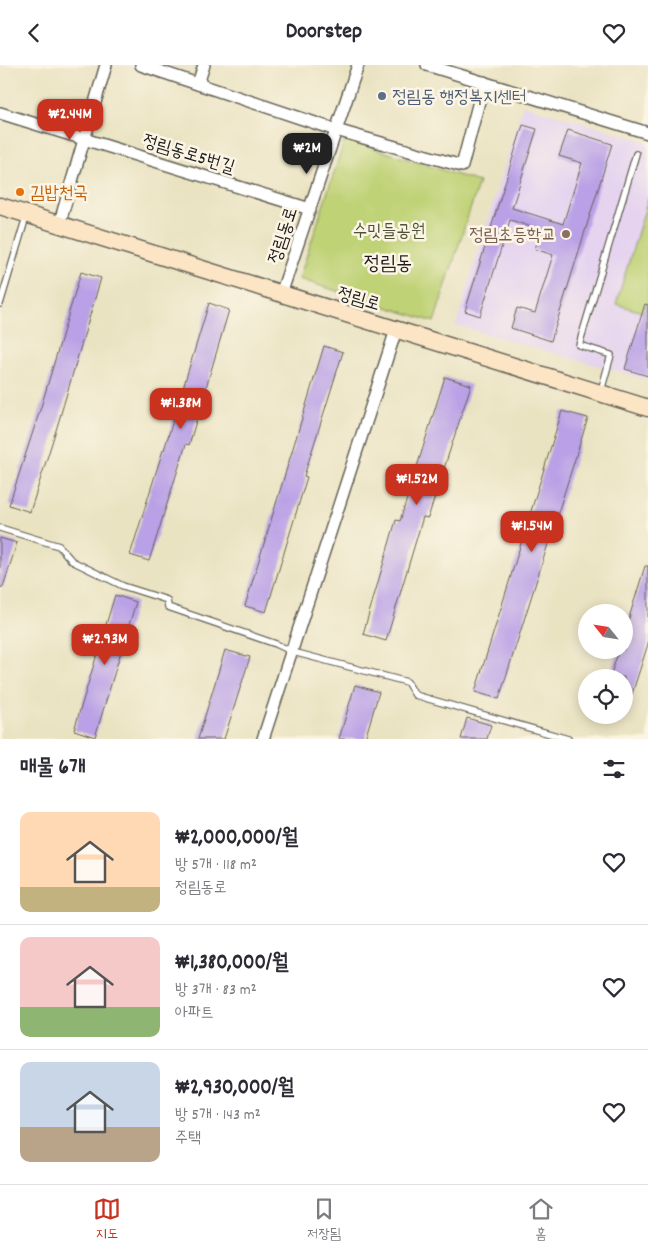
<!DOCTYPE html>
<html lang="ko">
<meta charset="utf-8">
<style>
body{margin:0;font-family:Dekko,"Poor Story",sans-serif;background:#f2f2f3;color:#2b2b33;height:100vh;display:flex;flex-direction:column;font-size:19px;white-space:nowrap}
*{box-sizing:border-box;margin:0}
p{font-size:16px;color:#7c7c81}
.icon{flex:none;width:28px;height:28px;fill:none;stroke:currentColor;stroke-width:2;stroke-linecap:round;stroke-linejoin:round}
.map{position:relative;height:674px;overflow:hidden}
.details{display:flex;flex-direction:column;background:#fff;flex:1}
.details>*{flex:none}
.needle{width:32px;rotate:300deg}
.buttons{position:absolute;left:578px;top:539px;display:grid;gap:10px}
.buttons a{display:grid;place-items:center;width:55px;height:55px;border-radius:50%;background:#fff;box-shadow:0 2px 12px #0003;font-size:25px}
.price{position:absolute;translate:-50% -42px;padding:0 11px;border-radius:10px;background:#c8321e;color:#fff;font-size:16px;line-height:32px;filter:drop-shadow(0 1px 2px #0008)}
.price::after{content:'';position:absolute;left:50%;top:30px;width:15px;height:11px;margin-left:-8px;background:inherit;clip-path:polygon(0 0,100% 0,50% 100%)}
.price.active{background:#222;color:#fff}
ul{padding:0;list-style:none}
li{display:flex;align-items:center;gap:15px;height:125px;padding:0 20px}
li+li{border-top:1px solid #e1e1e2}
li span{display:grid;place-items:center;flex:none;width:140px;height:100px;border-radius:10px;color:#555}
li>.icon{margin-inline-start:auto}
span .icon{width:60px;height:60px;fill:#fffc;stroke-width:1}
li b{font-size:21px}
h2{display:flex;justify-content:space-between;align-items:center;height:60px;padding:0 20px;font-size:21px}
header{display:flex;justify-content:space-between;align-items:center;height:65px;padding:0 20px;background:#fff;font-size:22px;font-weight:800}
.menu{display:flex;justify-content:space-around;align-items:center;height:70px;border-top:1px solid #e1e1e2;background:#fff;font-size:14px;color:#7c7c81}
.menu a{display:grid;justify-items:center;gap:2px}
.menu .active{color:#c8321e}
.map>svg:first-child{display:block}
.built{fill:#e5d3f0}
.green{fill:#bfd276;stroke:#6e7749}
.building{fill:#baa0e6}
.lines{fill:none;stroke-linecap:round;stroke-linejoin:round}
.service-casing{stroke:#646256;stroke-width:8}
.minor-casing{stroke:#646256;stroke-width:14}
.secondary-casing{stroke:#646256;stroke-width:19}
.service{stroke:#fff;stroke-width:5.5}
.minor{stroke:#fff;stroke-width:11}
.secondary{stroke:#fce5c4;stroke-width:16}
.service-dot{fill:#5c6f8a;stroke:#fcf5e5;stroke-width:2}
.food-dot{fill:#e8710a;stroke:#fcf5e5;stroke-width:2}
.education-dot{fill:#8d6e63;stroke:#fcf5e5;stroke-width:2}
.labels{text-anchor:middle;stroke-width:5;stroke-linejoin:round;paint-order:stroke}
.service-label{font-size:18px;fill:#4e5e75;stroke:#fcf5e5;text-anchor:start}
.street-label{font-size:18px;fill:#1c1c1c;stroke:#fcf5e5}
.food-label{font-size:18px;fill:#c56008;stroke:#fcf5e5;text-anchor:start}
.park-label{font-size:18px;fill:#4d5337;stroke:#fcf5e5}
.education-label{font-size:18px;fill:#785e54;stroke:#fcf5e5;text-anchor:end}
.quarter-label{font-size:20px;fill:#1c1c1c;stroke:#fcf5e5}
</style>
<header><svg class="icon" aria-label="back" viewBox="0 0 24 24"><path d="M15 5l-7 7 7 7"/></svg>Doorstep<svg class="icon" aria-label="heart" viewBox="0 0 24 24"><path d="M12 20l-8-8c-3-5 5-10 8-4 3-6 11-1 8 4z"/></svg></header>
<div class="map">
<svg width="648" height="674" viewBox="0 0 648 674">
<rect width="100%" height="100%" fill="#fcf5e5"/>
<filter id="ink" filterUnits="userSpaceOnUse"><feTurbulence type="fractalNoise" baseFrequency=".02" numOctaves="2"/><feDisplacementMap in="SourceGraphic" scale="10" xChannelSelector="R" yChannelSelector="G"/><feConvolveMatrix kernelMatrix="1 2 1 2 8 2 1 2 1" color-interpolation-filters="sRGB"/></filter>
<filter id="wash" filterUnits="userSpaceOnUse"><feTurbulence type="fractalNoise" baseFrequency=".0096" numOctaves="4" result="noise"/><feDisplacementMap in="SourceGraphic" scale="20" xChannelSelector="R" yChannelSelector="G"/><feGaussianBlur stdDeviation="1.12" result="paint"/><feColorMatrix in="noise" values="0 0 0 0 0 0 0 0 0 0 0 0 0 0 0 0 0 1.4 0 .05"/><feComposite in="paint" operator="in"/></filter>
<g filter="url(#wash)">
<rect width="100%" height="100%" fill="#eae3c2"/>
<!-- built -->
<path class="built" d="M523 40 648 77V315L456 260Z"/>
<!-- green -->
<g class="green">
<path d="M345 74 479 117 434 257 299 214Z"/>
<path d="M648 134V249L616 239Z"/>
</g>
<g id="blocks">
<!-- building -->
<g class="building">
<path d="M523 60 537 64 512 143 563 159 582 98 559 91 568 65 612 79 551 276 511 263 517 243 535 248 553 190 535 184 541 165 510 155 480 251 465 246Z"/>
<path d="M81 207 101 213 57 362 30 447 9 440 41 342Z"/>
<path d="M209 238 229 245 189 380 186 379 149 496 130 490 163 385H164Z"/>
<path d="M645 239 648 240V311L625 304Z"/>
<path d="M324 281 343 287 304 411 307 412 266 547 245 541Z"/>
<path d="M445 312 471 320 428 453 423 452 386 576 363 569 396 455 400 456Z"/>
<path d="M562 346 588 353 499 634 475 627Z"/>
<path d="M0 473 17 478 3 522H0Z"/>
<path d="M645 501H648V579L626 648 624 647V612H610L619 585H624V569Z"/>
<path d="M115 530 136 537 95 672 74 665Z"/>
<path d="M225 585 250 592 224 674H198Z"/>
<path d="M355 620 379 627 365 674H339Z"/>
<path d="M467 653 491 660 487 674H461Z"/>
</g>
</g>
</g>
<g filter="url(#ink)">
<use href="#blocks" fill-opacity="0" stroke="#646256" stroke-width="1"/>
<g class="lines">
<!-- service casing -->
<g class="service-casing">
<g id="service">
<path d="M0 239 26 152"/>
<path d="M601 326 611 290 579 280 636 89"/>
<path d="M0 463 59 481 72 496 123 521 167 535 168 542 276 579 293 587 407 617 415 630 568 674"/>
</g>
</g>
<!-- minor casing -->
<g class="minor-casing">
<g id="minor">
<path d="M141 0 336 65 462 101 484 17"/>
<path d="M427 0 648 68"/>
<path d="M198 19 204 0"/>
<path d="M0 48 310 144"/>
<path d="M59 160 106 0"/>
<path d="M281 229 358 0"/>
<path d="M263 674 396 265"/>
</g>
</g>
<!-- secondary casing -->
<g class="secondary-casing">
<path id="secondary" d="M0 141 648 343"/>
</g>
<!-- service -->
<use href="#service" class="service"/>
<!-- minor -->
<use href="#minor" class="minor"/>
<!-- secondary -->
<use href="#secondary" class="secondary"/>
</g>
</g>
<!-- markers -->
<circle class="service-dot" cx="382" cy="31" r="5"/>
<circle class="food-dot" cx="20" cy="127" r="5"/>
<circle class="education-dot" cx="566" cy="169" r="5"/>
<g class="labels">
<!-- service labels -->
<g class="service-label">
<text x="392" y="37">정림동 행정복지센터</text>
</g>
<!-- street labels -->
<g class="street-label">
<text transform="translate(189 88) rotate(17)" y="6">정림동로5번길</text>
<text transform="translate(282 170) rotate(-72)" y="6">정림동로</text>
<text transform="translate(359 233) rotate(17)" y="6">정림로</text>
</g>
<!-- food labels -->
<g class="food-label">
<text x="30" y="133">김밥천국</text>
</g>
<!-- park labels -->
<g class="park-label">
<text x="389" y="171">수밋들공원</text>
</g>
<!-- education labels -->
<g class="education-label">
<text x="556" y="175">정림초등학교</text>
</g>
<!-- quarter labels -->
<g class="quarter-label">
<text x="388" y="204">정림동</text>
</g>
</g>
</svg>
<div class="buttons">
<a><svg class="needle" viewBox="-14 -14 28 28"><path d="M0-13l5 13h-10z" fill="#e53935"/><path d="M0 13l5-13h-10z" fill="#7c7c81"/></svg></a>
<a><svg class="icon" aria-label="locate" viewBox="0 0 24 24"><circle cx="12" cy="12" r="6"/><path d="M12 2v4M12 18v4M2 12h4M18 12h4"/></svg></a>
</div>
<b class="price" style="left:70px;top:76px">₩2.44M</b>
<b class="price active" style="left:307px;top:110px">₩2M</b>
<b class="price" style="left:181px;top:365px">₩1.38M</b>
<b class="price" style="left:417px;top:441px">₩1.52M</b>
<b class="price" style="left:532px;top:488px">₩1.54M</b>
<b class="price" style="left:105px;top:601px">₩2.93M</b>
</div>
<section class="details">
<h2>매물 6개<svg class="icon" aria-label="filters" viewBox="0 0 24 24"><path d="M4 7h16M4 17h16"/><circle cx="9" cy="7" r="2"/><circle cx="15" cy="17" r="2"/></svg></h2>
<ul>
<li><span style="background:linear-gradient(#ffd9b3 75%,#c2b280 0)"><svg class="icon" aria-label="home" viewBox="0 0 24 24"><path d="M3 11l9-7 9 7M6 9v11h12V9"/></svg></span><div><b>₩2,000,000/월</b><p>방 5개 · 118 m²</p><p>정림동로</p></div><svg class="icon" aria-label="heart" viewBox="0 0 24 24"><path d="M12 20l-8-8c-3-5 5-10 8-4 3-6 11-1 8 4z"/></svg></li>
<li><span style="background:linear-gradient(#f6c9c9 70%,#8fb573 0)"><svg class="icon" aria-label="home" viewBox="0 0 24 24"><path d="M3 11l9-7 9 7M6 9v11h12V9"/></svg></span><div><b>₩1,380,000/월</b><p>방 3개 · 83 m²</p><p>아파트</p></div><svg class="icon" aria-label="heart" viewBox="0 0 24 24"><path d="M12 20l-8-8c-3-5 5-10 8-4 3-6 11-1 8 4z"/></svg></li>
<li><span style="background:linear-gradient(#c9d6e8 65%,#b9a48a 0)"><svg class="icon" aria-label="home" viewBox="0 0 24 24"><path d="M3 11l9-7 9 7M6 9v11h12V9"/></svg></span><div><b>₩2,930,000/월</b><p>방 5개 · 143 m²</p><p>주택</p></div><svg class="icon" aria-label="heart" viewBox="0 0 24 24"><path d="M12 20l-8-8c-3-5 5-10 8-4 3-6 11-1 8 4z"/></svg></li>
</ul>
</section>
<nav class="menu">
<a class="active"><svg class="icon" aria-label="map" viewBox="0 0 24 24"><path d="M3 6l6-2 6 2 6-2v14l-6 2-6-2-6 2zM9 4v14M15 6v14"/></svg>지도</a>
<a><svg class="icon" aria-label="saved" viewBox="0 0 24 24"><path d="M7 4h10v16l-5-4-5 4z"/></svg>저장됨</a>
<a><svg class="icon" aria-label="home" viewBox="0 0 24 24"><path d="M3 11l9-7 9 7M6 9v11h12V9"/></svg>홈</a>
</nav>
